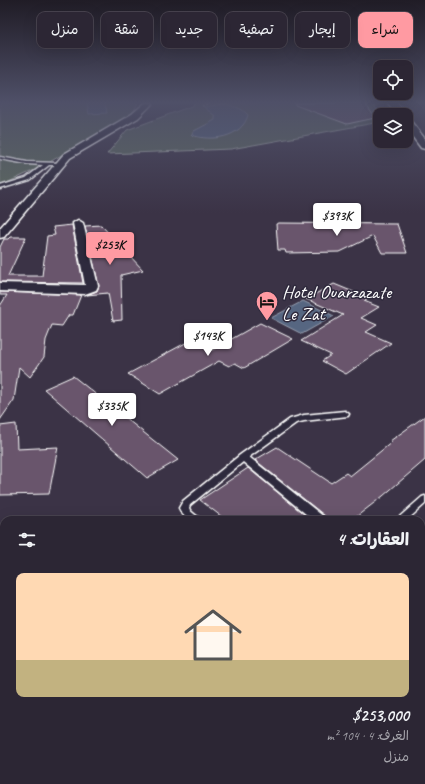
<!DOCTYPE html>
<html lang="ar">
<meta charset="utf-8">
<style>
body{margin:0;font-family:Caveat,"Playpen Sans Arabic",sans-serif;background:#342e3c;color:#f1f3f6;direction:rtl;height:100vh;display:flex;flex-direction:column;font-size:15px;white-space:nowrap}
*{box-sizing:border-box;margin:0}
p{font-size:13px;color:#a6a5ac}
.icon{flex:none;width:22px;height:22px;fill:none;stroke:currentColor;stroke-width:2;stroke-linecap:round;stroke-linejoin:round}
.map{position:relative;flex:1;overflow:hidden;direction:ltr}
.sheet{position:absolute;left:0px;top:516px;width:425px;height:268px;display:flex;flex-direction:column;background:#2c2634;border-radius:12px 12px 0 0;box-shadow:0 4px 16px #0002,0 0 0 1px #48434f;direction:rtl}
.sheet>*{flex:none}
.banner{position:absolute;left:12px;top:12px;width:401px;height:36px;direction:rtl;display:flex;gap:8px}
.controls{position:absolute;left:373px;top:60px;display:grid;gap:8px}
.controls a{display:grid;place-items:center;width:40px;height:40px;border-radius:8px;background:#2c2634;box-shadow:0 4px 16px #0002,0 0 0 1px #48434f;font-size:20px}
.price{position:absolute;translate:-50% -34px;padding:0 9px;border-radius:4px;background:#fff;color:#222;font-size:13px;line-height:26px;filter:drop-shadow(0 1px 2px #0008)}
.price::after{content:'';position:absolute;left:50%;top:24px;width:12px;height:9px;margin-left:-6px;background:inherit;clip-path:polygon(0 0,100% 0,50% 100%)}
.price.on{background:#ff9aa2;color:#111}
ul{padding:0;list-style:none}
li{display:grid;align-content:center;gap:8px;height:212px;padding:0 16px}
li+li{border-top:1px solid #48434f}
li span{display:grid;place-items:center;height:124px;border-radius:8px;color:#555}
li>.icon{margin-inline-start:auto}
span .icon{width:72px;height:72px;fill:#fffc;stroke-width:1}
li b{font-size:17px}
h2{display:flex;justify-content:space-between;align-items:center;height:48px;padding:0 16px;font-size:17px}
.chip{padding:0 14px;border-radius:8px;background:#2c2634;box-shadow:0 4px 16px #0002,0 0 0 1px #48434f;font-size:14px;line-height:36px}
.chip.on{background:#ff9aa2;color:#111}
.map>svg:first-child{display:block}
.green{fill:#5d695f;stroke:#aeb4af}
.water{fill:#566681;stroke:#9aa3b3}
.building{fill:#69556c;stroke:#fff}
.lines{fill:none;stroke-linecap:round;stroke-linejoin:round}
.service-casing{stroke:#fff;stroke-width:3}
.minor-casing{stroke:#fff;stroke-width:3}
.tertiary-casing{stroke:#fff;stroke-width:3}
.path{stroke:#fff;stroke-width:1.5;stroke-dasharray:2 1.5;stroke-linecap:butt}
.service{fill:#2f2a3d;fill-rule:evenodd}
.minor{fill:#2f2a3d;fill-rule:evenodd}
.tertiary{fill:#2f2a3d;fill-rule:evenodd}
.labels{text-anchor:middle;stroke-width:3;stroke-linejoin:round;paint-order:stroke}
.poi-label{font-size:19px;fill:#fff;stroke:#2f2a3d;text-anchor:start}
</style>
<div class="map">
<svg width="425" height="784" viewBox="0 0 425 784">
<rect width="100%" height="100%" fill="#3b3346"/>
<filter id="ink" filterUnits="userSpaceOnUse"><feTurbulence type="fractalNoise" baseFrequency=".025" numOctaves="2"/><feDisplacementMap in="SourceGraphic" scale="8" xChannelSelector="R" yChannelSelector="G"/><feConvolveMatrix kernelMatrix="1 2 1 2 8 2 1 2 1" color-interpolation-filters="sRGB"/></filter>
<g filter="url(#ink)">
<!-- green -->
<g class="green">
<path d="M0 103H138L132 114 41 167 0 186Z"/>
<path d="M193 103H372L381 115 380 122 231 149 107 154 127 130 194 105Z"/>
</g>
<!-- water -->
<g class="water">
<path d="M87 103H105L107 113 89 114Z"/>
<path d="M223 104C233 106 241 107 248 115 242 138 211 142 191 135L194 131 215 120V116L204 107Z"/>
<path d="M303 301 334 316 302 334 271 318Z"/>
</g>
<!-- building -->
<g class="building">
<path d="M295 103H365L375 118 347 124 295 105Z"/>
<path d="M279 223 397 224 407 253H382L373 236 340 252 286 253 285 250H278L276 224Z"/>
<path d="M72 225 83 283 0 282V247L4 239H8L10 237H26L8 276H42L47 236 55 235 53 227Z"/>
<path d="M101 225 143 270 121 275 122 320 113 321 108 293 87 295 97 291 99 286 85 226Z"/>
<path d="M334 284 368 298 364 301 379 307 361 318 377 325 366 332 391 343 346 374 322 361 331 355 301 341 343 315 306 299Z"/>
<path d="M0 292 81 295 73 315H69L62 326 52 325 46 340 44 357 30 377 19 367 14 400 0 420V306L7 295H0Z"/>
<path d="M260 323 293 339 244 368 235 363 229 366 219 361 160 394 128 374 193 339 212 350Z"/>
<path d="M73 376 178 460 147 478 44 389Z"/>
<path d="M425 416V460L383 496 352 520H326L325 516 255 460 277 447 331 483 346 473 350 476 392 442 390 441Z"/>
<path d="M16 424 17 449 58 447 49 494 0 495V426Z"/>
<path d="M248 468 311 520H226L200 500Z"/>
</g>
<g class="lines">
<!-- service casing -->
<g class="service-casing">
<g id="service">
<path d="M0 157 27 162 59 163 61 164 59 165H49L30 180 0 189V186L26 178 43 165 27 164 0 159Z"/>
<path d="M345 411 349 414 348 416 304 421 296 423 249 457 324 517 325 520H313L243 462 190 505 189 508C191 514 198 515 201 520 190 520 184 519 179 508L183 501 240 455 290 419 304 415Z"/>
<path d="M425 496V504L407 520H396L422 497Z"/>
<path d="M90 780H106L104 784H88Z"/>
</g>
</g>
<!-- minor casing -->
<g class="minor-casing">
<g id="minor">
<path d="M145 103H153L138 118 70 158 4 237 0 238V228L64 154 132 114Z"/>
<path d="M78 220 83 223 98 286 96 290 85 294 0 291V283L85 285 73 223Z"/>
<path d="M425 644V668L421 670V645Z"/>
<rect x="421" y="675" width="4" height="22"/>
<path d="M304 780H334L332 784H302Z"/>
</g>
</g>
<!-- tertiary casing -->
<g class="tertiary-casing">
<g id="tertiary">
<path d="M388 103H397L407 115H397Z"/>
<path d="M406 118 409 119 425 139V149L421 148 406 128Z"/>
</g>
</g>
<!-- path -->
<path class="path" d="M202 106 209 103"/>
<!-- service -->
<use href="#service" class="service"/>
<!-- minor -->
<use href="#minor" class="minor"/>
<!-- tertiary -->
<use href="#tertiary" class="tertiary"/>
</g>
</g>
<!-- sky -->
<linearGradient id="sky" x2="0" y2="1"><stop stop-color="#201c26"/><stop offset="0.48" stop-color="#4f5068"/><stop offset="1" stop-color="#4f5068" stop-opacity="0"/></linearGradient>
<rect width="425" height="213" fill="url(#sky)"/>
<!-- icons -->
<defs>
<g id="hotel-pin" transform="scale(1.15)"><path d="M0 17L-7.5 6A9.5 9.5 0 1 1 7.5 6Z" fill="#ff9aa2" stroke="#2f2a3d"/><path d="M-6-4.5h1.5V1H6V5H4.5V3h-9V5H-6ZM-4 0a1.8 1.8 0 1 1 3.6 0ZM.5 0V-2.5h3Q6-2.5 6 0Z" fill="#111"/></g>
</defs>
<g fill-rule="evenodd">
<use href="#hotel-pin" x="267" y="302"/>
</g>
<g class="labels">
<!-- poi labels -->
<g class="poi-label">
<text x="282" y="298">Hotel Ouarzazate<tspan x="282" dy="22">Le Zat</tspan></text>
</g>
</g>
</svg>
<div class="controls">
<a><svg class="icon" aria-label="locate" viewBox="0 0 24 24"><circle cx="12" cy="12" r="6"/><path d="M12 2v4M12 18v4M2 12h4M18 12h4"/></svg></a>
<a><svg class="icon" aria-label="layers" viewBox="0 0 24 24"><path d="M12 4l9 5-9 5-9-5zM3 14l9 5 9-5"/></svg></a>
</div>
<b class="price" style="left:337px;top:237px">$393K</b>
<b class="price on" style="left:110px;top:266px">$253K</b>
<b class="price" style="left:208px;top:357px">$143K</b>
<b class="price" style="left:112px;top:427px">$335K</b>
<div class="banner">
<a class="chip on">شراء</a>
<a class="chip">إيجار</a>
<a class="chip">تصفية</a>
<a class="chip">جديد</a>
<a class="chip">شقة</a>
<a class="chip">منزل</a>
</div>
<section class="sheet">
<h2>العقارات: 4<svg class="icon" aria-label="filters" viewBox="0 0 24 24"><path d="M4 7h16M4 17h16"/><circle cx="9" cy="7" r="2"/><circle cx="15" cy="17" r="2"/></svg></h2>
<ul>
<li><span style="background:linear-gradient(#ffd9b3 70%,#c2b280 0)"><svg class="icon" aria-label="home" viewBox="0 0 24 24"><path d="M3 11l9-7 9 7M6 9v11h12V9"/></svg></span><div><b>$253,000</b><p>الغرف: 4 · 104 m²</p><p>منزل</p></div></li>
</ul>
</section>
</div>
